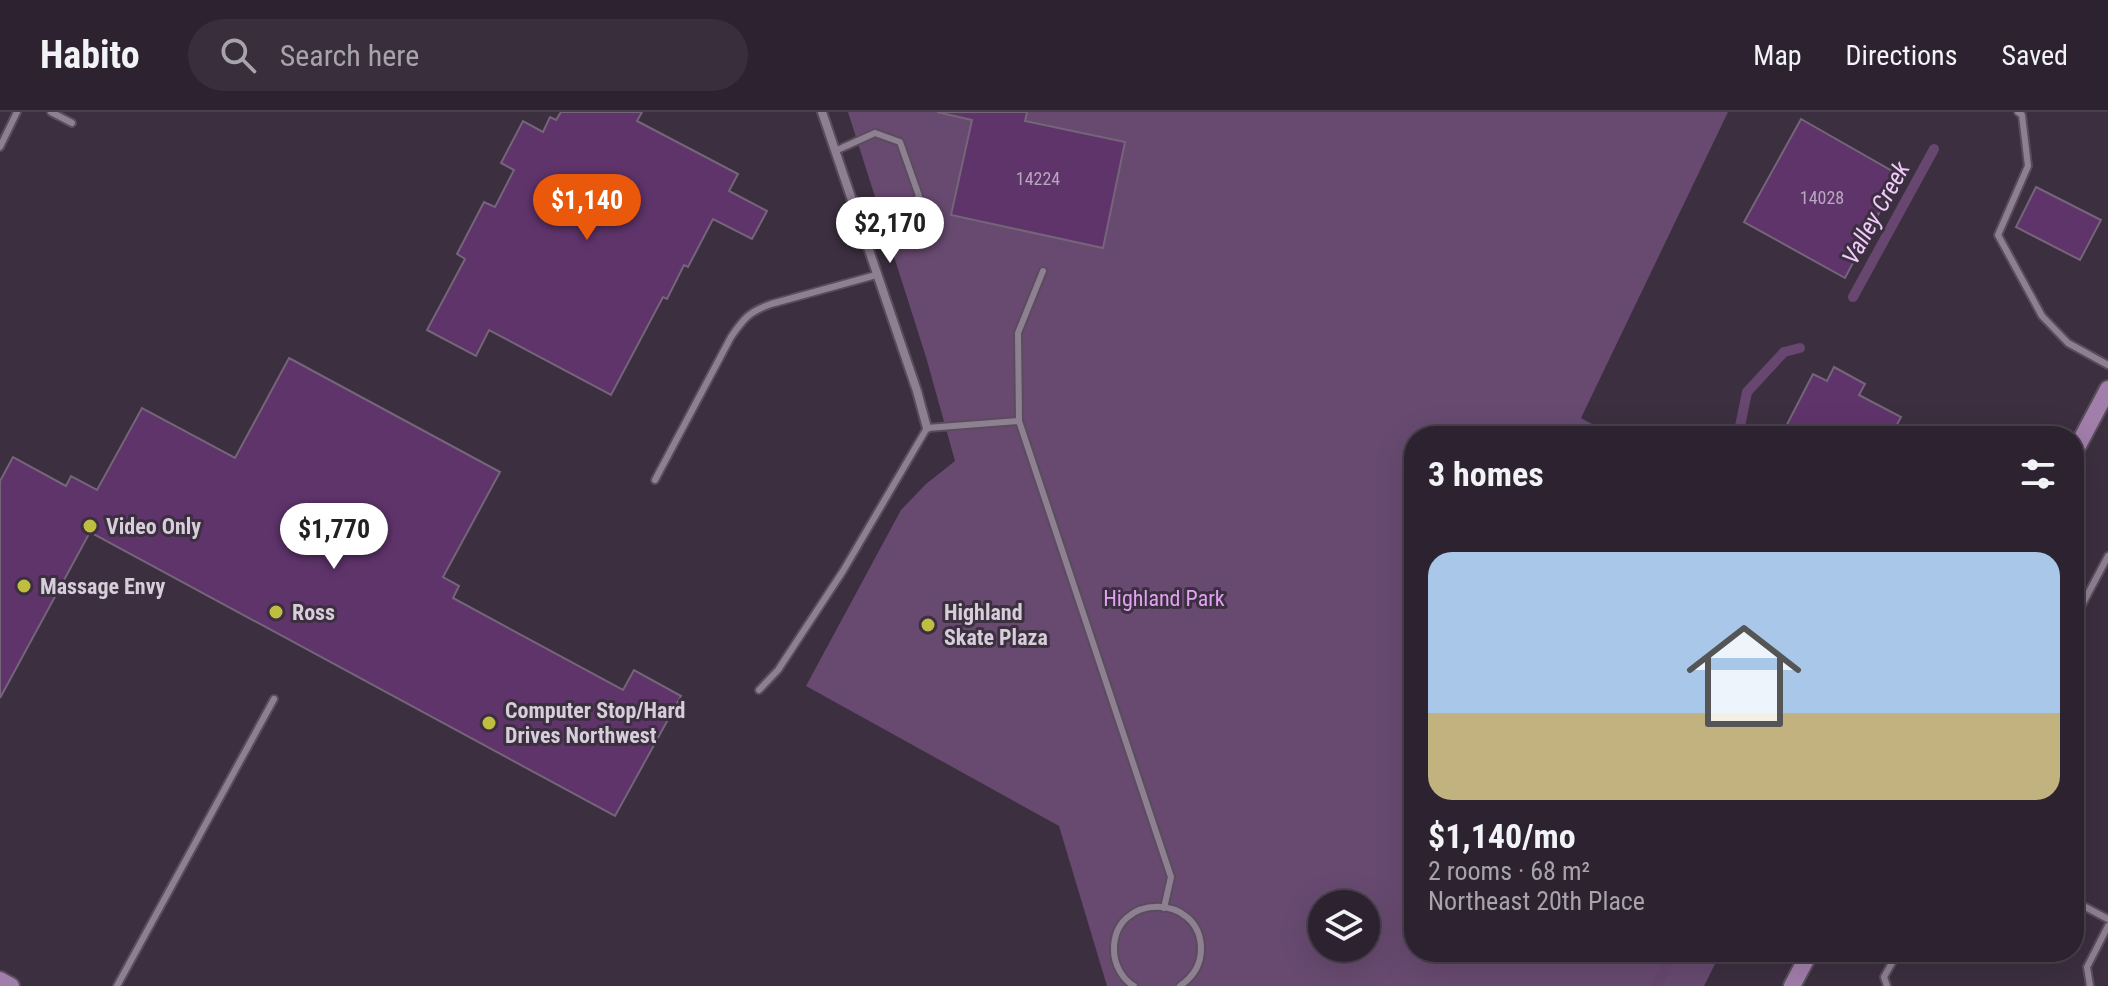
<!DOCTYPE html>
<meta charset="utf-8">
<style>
body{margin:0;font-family:"Roboto Condensed",sans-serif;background:#392f3c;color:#f1f3f6;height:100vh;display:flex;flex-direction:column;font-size:30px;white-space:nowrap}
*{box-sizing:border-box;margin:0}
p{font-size:26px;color:#a7a4ab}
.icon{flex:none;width:44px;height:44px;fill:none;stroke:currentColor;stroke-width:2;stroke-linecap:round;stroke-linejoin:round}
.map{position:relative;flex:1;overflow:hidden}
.details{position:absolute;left:1404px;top:314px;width:680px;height:536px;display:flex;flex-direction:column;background:#2d2330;border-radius:32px;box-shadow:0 8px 32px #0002,0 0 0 2px #48404c}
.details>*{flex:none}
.buttons{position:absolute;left:1308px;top:778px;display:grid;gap:16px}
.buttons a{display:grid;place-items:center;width:72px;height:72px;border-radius:50%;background:#2d2330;box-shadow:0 8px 32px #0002,0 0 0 2px #48404c;font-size:40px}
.price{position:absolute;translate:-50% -68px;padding:0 18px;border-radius:28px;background:#fff;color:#222;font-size:26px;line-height:52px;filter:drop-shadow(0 2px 4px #0008)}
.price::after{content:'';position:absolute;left:50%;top:48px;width:24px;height:18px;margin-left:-12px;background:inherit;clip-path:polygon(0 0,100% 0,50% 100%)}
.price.on{background:#ea580c;color:#fff}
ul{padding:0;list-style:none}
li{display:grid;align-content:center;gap:16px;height:424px;padding:0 24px}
li span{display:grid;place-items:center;height:248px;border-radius:24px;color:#555}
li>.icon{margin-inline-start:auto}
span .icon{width:144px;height:144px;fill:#fffc;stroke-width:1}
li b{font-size:34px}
h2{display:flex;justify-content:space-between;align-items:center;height:96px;padding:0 24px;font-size:34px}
header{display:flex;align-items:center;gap:48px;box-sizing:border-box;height:112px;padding:0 40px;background:#2d2330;border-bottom:2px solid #48404c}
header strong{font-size:38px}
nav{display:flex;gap:44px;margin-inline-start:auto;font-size:28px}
.search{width:560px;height:72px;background:#392f3c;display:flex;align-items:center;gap:20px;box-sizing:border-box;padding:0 28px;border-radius:44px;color:#a7a4ab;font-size:30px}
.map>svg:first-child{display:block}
.green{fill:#684a70;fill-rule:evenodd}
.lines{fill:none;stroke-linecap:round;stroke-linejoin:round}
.stream{stroke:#67466f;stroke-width:10}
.building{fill:#5f346b;stroke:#746578;stroke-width:2}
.service-casing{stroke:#594d5c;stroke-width:10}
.minor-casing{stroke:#594d5c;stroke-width:12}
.secondary-casing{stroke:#594d5c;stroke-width:20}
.service{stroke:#8f7f93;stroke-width:6}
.minor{stroke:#8f7f93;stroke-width:8}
.secondary{stroke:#a27eab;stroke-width:16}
.poi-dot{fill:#bfbe41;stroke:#3c2f40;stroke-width:3}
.labels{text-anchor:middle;stroke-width:6;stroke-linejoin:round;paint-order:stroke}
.number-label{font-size:18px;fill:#b8a8be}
.poi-label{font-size:22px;font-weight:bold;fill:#d6ced9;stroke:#3c2f40;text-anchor:start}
.park-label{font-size:22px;fill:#e2a2f4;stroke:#3c2f40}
.water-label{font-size:24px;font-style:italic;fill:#f2cbfd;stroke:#3c2f40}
</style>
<header>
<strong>Habito</strong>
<div class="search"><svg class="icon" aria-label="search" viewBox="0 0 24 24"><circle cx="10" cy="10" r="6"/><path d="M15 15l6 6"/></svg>Search here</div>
<nav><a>Map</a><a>Directions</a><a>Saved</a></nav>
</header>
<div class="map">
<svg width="2108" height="874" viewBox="0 0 2108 874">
<rect width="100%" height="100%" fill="#3c2f40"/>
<!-- green -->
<path class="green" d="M848 0H1728L1581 306 1614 324H1414V840H1721L1704 874H1107L1059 714 806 574 901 398 926 372 955 349 926 245ZM1322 792H1366V836H1322Z"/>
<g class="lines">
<!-- stream -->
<g class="stream">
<path d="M1853 185 1934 37"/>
<path d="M1738 324 1747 280 1784 240 1800 236"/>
<path d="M1656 874 1664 859 1669 840"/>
</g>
</g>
<!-- building -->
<g class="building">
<path d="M561 0H642L637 9 738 62 729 79 767 99 752 127 713 107 688 155 684 153 667 187 663 185 611 283 489 218 476 244 427 218 465 147 457 142 484 90 495 95 514 58 501 51 523 9 543 20 550 5 556 8Z"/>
<path d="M937 0H1027L1025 9 1125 30 1103 136 951 103 972 8Z"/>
<path d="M1801 7 1899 63 1845 166 1744 110Z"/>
<path d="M2036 75 2101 108 2080 148 2016 115Z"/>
<path d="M289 246 500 360 443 465 459 474 453 486 623 578 634 558 681 584 615 704 90 420 0 586V369L13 345 66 374 71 364 97 378 142 296 235 346Z"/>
<path d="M1834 255 1865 272 1859 283 1901 305 1891 324H1781L1813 262 1827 269Z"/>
</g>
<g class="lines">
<!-- service casing -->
<g class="service-casing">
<g id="service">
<path d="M51 0 72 11"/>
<path d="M2018 0 2022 3 2028 54 1998 123 2042 204 2068 231 2108 253"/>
<path d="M0 35 17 0"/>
<path d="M835 39 875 21 900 30 919 84 910 97 861 119"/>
<path d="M1019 309 1018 221 1043 159"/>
<path d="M655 368 731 225C744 206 749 200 771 192L876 163"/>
<path d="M2074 508 2108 444"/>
<path d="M759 578 778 558 843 459 927 316 1019 309 1171 765 1164 796"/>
<path d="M2074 789 2108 807"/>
<path d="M117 874 274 587"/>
<path d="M1134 874C1122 867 1114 852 1114 838 1113 780 1201 781 1201 837 1201 853 1193 865 1180 874"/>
<path d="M1887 874 1884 865 1898 840"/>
<path d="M2090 874 2087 855 2108 814"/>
</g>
</g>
<!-- minor casing -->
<g class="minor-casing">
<path id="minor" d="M822 0 917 279 927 316"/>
</g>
<!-- secondary casing -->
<g class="secondary-casing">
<g id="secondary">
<path d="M2074 341 2108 277"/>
<path d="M0 868 11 874"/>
<path d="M1792 874 1810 840"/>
</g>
</g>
<!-- service -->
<use href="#service" class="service"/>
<!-- minor -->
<use href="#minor" class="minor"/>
<!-- secondary -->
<use href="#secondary" class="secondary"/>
</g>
<!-- markers -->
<g class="poi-dot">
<circle cx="90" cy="414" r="8"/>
<circle cx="24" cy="474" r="8"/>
<circle cx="276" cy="500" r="8"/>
<circle cx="928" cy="513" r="8"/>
<circle cx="489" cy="611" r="8"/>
</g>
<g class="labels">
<!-- number labels -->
<g class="number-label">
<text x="1038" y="73">14224</text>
<text x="1822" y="92">14028</text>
</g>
<!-- poi labels -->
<g class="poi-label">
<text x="106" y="422">Video Only</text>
<text x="40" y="482">Massage Envy</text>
<text x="292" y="508">Ross</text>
<text x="944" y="508">Highland<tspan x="944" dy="25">Skate Plaza</tspan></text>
<text x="505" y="606">Computer Stop/Hard<tspan x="505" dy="25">Drives Northwest</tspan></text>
</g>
<!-- park labels -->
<g class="park-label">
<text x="1164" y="494">Highland Park</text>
</g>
<!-- water labels -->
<g class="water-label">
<text transform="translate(1876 101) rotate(-61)" y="8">Valley Creek</text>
</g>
</g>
</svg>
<div class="buttons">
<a><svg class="icon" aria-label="layers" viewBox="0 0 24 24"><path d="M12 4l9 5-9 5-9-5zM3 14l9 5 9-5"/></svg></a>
</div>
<b class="price on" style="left:587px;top:130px">$1,140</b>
<b class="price" style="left:890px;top:153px">$2,170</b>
<b class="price" style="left:334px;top:459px">$1,770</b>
<section class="details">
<h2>3 homes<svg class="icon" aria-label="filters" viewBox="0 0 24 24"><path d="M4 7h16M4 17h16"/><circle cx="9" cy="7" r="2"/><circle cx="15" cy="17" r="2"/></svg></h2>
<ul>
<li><span style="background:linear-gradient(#a9c7e8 65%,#c2b280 0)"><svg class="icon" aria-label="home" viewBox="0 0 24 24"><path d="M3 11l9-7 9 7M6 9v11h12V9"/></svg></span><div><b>$1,140/mo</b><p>2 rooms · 68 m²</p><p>Northeast 20th Place</p></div></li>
</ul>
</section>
</div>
